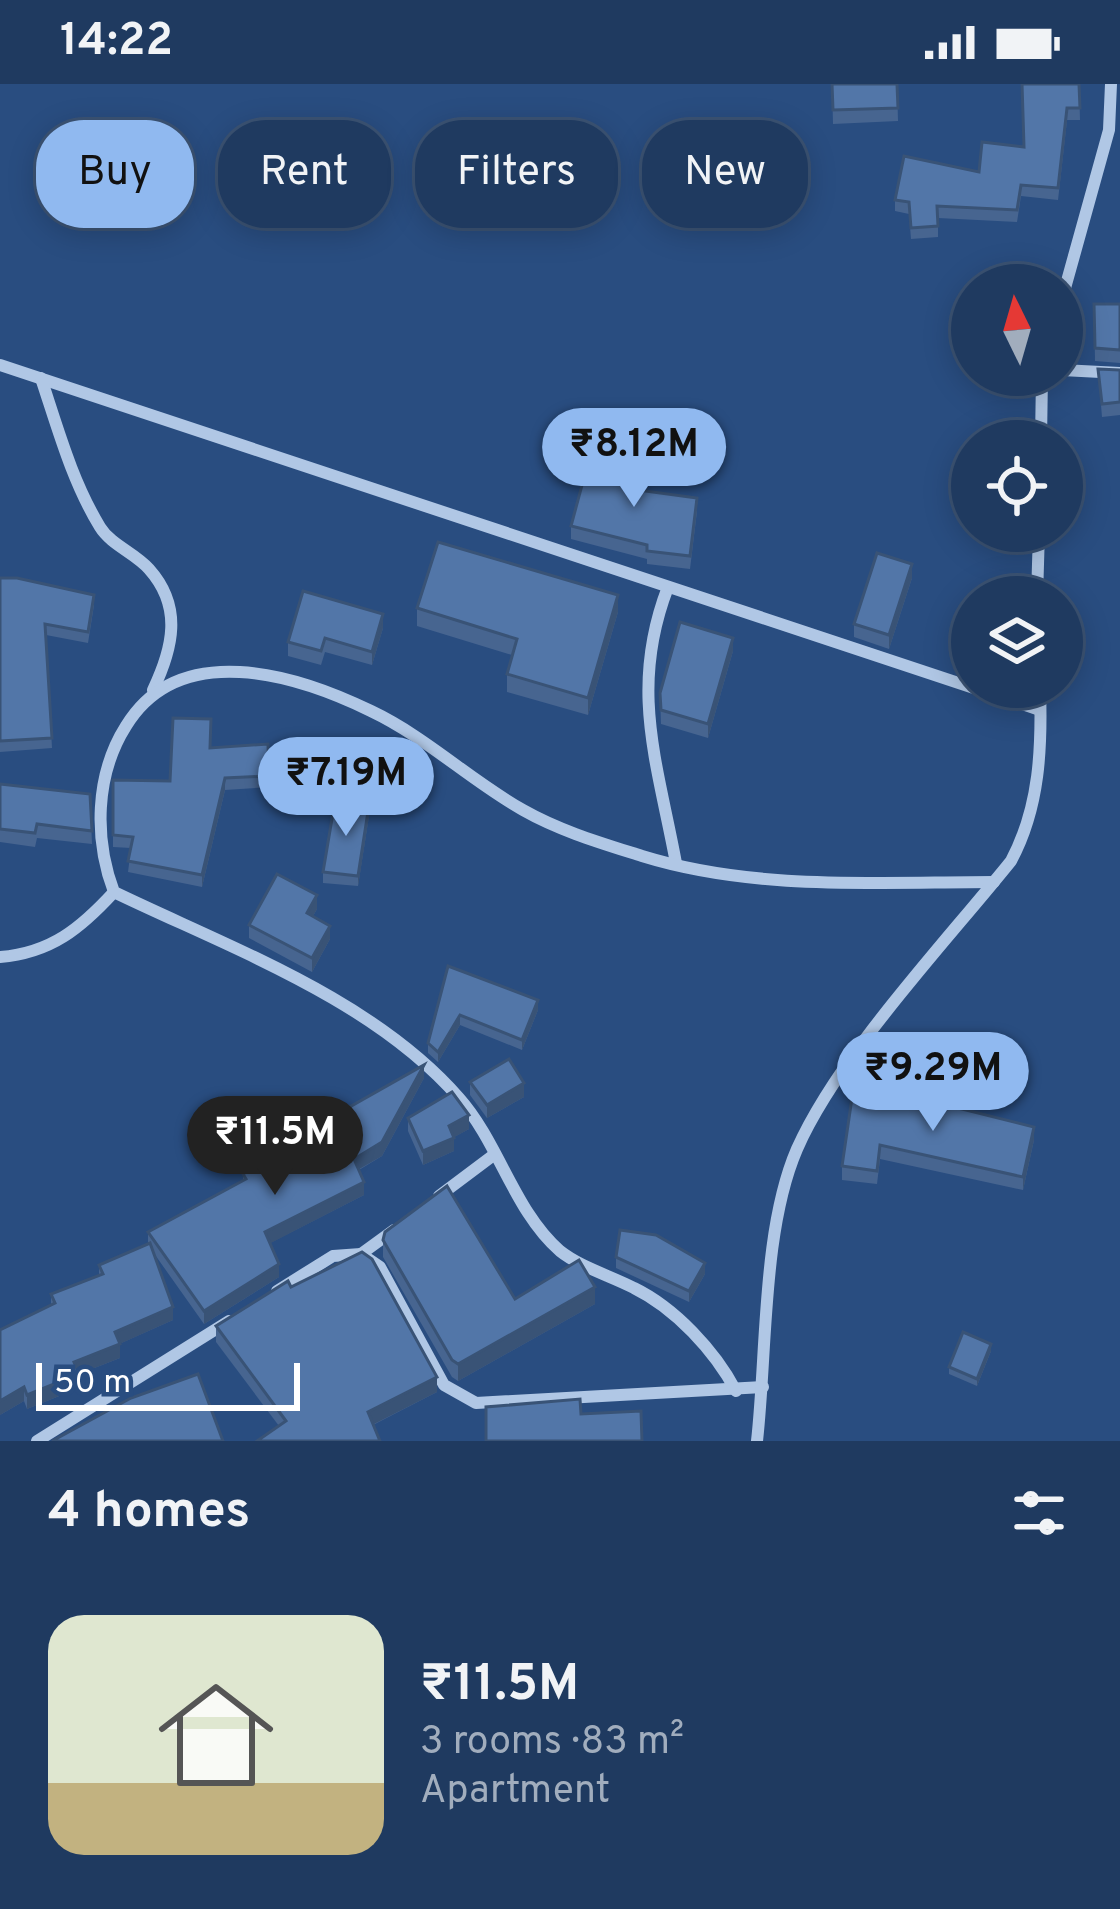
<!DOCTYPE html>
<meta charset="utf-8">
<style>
body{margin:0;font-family:Overpass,sans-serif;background:#274166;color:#f1f3f6;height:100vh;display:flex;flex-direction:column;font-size:45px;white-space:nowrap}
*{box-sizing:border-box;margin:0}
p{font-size:39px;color:#a1adbd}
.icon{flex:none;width:66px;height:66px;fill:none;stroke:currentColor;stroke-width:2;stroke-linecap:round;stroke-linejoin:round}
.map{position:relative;height:1357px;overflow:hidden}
.sheet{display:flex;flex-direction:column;background:#1f3a60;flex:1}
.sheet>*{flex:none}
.top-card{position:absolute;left:36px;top:36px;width:1050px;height:108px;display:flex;gap:24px}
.needle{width:78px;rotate:355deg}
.controls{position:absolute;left:951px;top:180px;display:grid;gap:24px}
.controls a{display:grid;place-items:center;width:132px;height:132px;border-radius:50%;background:#1f3a60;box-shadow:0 6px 30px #0003,0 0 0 3px #3c5475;font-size:60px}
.scale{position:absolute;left:36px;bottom:30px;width:264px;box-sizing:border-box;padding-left:12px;border:6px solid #fff;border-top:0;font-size:33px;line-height:42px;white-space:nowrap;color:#fff;-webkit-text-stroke:9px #294d80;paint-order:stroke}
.price{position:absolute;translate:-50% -102px;padding:0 27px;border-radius:42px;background:#90b9f0;color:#111;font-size:39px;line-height:78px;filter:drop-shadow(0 3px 6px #0008)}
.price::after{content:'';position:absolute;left:50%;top:72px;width:36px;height:27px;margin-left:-18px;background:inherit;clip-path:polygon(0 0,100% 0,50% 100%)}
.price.current{background:#222;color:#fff}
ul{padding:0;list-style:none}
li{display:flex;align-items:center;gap:36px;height:300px;padding:0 48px}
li+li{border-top:3px solid #3c5475}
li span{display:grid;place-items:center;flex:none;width:336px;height:240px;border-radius:36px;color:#555}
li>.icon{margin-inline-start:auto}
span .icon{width:144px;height:144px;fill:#fffc;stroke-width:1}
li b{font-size:51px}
h2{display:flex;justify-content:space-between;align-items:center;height:144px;padding:0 48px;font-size:51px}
.chip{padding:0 42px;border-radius:48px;background:#1f3a60;box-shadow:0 6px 30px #0003,0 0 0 3px #3c5475;font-size:42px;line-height:108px}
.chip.current{background:#90b9f0;color:#111}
.status{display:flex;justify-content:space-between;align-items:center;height:84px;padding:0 60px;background:#1f3a60;direction:ltr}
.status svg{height:33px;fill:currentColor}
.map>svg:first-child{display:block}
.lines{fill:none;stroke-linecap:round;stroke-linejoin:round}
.minor{stroke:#b0c7e5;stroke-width:12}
.wall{fill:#476590}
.shaded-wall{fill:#395376}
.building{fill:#5276a8;stroke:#395376;stroke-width:3}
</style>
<div class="status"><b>14:22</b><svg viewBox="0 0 49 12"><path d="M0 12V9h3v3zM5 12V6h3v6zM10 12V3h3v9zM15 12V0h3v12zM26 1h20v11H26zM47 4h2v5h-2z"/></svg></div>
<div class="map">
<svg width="1120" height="1357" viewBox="0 0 1120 1357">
<rect width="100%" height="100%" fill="#294d80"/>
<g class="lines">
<!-- minor -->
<g class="minor">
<path d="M1062 215 1109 46 1111 0"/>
<path d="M0 281 1040 626"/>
<path d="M1062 286 1120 289"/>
<path d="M41 294C58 345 72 397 100 443 111 461 135 469 149 485 183 523 173 564 153 606"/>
<path d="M1041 357 1042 291"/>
<path d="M668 503C629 604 657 677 676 779"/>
<path d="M1037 513 1039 447"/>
<path d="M0 873C51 869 81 844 114 808"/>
<path d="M439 1112 495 1070"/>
<path d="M361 1170 394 1146"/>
<path d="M277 1207 333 1172 361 1170 380 1183 444 1301 476 1319 763 1303"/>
<path d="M736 1307C715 1267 675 1224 634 1204 611 1192 580 1183 560 1167 514 1127 499 1059 459 1014 373 915 230 864 114 808 94 755 95 691 126 642 179 555 295 590 371 627 426 653 471 697 523 726 560 747 601 759 642 772 755 807 878 798 994 798"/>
<path d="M37 1357 229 1237"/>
<path d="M757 1357C767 1268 762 1146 797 1065 838 972 946 858 1011 777 1040 723 1042 663 1040 603"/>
</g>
</g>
<!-- wall -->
<g class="wall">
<path d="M832 0H897L898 37 833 40Z"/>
<path d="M1079 0 1080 36H1067L1058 116 1021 112 1017 138 938 134V153L911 155 909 130 895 127V116L979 88 1024 63Z"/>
<path d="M1094 220H1120V279L1095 277Z"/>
<path d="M1098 285 1120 286V331L1102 333Z"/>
<path d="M643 402 641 407 697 427 690 485 647 480V475L571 455V442Z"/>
<path d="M0 494 94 521 88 559 46 551 52 664 0 668Z"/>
<path d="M912 494 889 565 854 553V540Z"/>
<path d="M417 524 618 528 588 631 507 608V590L512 571 417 542Z"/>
<path d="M383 544 372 581 325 568 321 581 288 572V558Z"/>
<path d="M733 567 708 654 661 640 660 609Z"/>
<path d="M268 660 269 703 225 706 202 803 128 788 131 764 113 763V696L170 697 211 664Z"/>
<path d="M0 700 90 710 92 760 37 754 35 763 0 758Z"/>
<path d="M369 732 358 802 323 799V788Z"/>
<path d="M317 825 313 832 330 855 312 888 249 854V841Z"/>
<path d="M448 882 538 926 522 966 460 941 438 978 428 969V959Z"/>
<path d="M424 994 382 1072 359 1086 364 1111 270 1159 279 1193 204 1240 153 1168 173 1236 119 1260 120 1274 79 1290V1304L27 1325 24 1317 0 1331 51 1221V1210L99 1192V1181L148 1160V1148L243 1096V1090L293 1061V1055Z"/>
<path d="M470 998 524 1013 487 1034 470 1011Z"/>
<path d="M853 1007 1034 1056 1023 1106 880 1075 877 1100 842 1096V1082Z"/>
<path d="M408 1034 469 1045 454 1053V1067L423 1081 408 1047Z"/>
<path d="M383 1156 515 1215 595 1220 458 1297 452 1293 383 1173Z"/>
<path d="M616 1173 705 1190 689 1218 616 1184Z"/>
<path d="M291 1203 437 1308 373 1341 279 1342 216 1258V1242Z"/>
<path d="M991 1267 977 1302 949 1290V1283Z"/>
</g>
<!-- shaded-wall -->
<g class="shaded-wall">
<path d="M912 480V494L889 565V551Z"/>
<path d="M618 511V528L588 631V614Z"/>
<path d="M383 530V544L372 581V568Z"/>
<path d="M733 554V567L708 654V640Z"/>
<path d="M225 694V706L202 803V791Z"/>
<path d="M369 721V732L358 802V792Z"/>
<path d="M317 811V825L307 843V829Z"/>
<path d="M330 842V855L312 888V874Z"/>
<path d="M538 916V926L522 966V956Z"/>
<path d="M460 931V941L438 978V968Z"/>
<path d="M424 981V994L382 1072 354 1088V1075Z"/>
<path d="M524 999V1013L487 1034V1021Z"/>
<path d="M469 1031V1045L451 1055 454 1054V1067L423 1081V1067L449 1042Z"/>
<path d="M1034 1043V1056L1023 1106V1093Z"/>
<path d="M364 1098V1111L265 1162V1148Z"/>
<path d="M705 1179V1190L689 1218V1207Z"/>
<path d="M279 1180V1193L204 1240V1227Z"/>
<path d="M595 1203V1220L458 1297V1280Z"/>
<path d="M173 1223V1236L115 1262V1248Z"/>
<path d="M120 1260V1274L74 1292V1278Z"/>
<path d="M991 1260V1267L977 1302V1295Z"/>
<path d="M79 1290V1304L27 1325V1311Z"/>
<path d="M437 1293V1308L368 1343V1328Z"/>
<path d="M24 1303V1317L0 1331V1317Z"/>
</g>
<!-- building -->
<g class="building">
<path d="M832 0H897L898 24 833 26Z"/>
<path d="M1022 0H1079L1080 24H1067L1058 104 1021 101 1017 126 937 122 938 142 911 144 909 118 895 116 904 72 979 88 982 58 1024 63Z"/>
<path d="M1094 220H1120V266L1095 264Z"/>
<path d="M1098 285 1120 286V318L1102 320Z"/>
<path d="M589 375 643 388 638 406 697 414 690 472 647 467V461L571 442Z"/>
<path d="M438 458 618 511 588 614 507 590 517 555 417 524Z"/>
<path d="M877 469 912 480 889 551 854 540Z"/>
<path d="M0 494H17L94 511 88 548 45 540 52 654 0 657Z"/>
<path d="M303 507 383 530 372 568 325 554 321 567 288 558Z"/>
<path d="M680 538 733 554 708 640 661 626 660 609Z"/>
<path d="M173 634 211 635 210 664 268 660 269 692 225 694 202 791 128 777 133 753 113 751V696L170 697Z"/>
<path d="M0 700 90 710 92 747 37 740 35 749 0 745Z"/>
<path d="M335 717 369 721 358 792 323 788Z"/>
<path d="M277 790 317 811 307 829 330 842 312 874 249 841Z"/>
<path d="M448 882 538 916 522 956 460 931 438 968 428 959Z"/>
<path d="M509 975 524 999 487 1021 470 998Z"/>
<path d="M424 981 382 1058 354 1075 364 1098 265 1148 279 1180 204 1227 148 1148 246 1095 243 1090 295 1060 293 1055Z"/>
<path d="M853 1007 934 1018 1034 1043 1023 1093 880 1061 877 1087 842 1082Z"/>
<path d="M452 1008 469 1031 449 1042 454 1054 423 1067 408 1034Z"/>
<path d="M447 1102 515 1215 579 1176 595 1203 458 1280 452 1276 383 1156 385 1148Z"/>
<path d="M620 1146 656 1151 705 1179 689 1207 616 1173Z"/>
<path d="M150 1159 173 1223 115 1248 120 1260 74 1278 79 1290 27 1311 24 1303 0 1317V1246L55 1219 51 1210 103 1190 99 1181Z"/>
<path d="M362 1168 372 1175 437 1293 368 1328 380 1357H257L286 1337 216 1242 288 1197 291 1203Z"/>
<path d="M963 1248 991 1260 977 1295 949 1283Z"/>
<path d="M198 1290 223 1357H52L131 1314Z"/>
<path d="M580 1315 581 1330 641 1327 642 1357H486V1323Z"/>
</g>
</svg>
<div class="controls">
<a><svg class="needle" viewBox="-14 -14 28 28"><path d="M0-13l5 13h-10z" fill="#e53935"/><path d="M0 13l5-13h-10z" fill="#a1adbd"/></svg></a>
<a><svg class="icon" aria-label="locate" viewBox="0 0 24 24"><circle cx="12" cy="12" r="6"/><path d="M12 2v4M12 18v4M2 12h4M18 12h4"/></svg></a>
<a><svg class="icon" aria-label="layers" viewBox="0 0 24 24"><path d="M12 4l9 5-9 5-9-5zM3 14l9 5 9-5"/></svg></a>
</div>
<div class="scale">50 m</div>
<b class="price" style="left:634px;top:426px">₹8.12M</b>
<b class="price" style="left:346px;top:755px">₹7.19M</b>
<b class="price" style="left:933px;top:1050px">₹9.29M</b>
<b class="price current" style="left:275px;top:1114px">₹11.5M</b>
<div class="top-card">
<a class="chip current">Buy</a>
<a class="chip">Rent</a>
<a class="chip">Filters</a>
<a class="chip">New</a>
</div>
</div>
<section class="sheet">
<h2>4 homes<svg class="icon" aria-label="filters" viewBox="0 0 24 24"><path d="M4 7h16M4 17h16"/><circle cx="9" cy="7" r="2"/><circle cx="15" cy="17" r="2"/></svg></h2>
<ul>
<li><span style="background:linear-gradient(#dfe7d0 70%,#c2b280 0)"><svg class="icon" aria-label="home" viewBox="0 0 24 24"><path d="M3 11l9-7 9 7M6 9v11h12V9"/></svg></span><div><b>₹11.5M</b><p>3 rooms · 83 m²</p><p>Apartment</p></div></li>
</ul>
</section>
